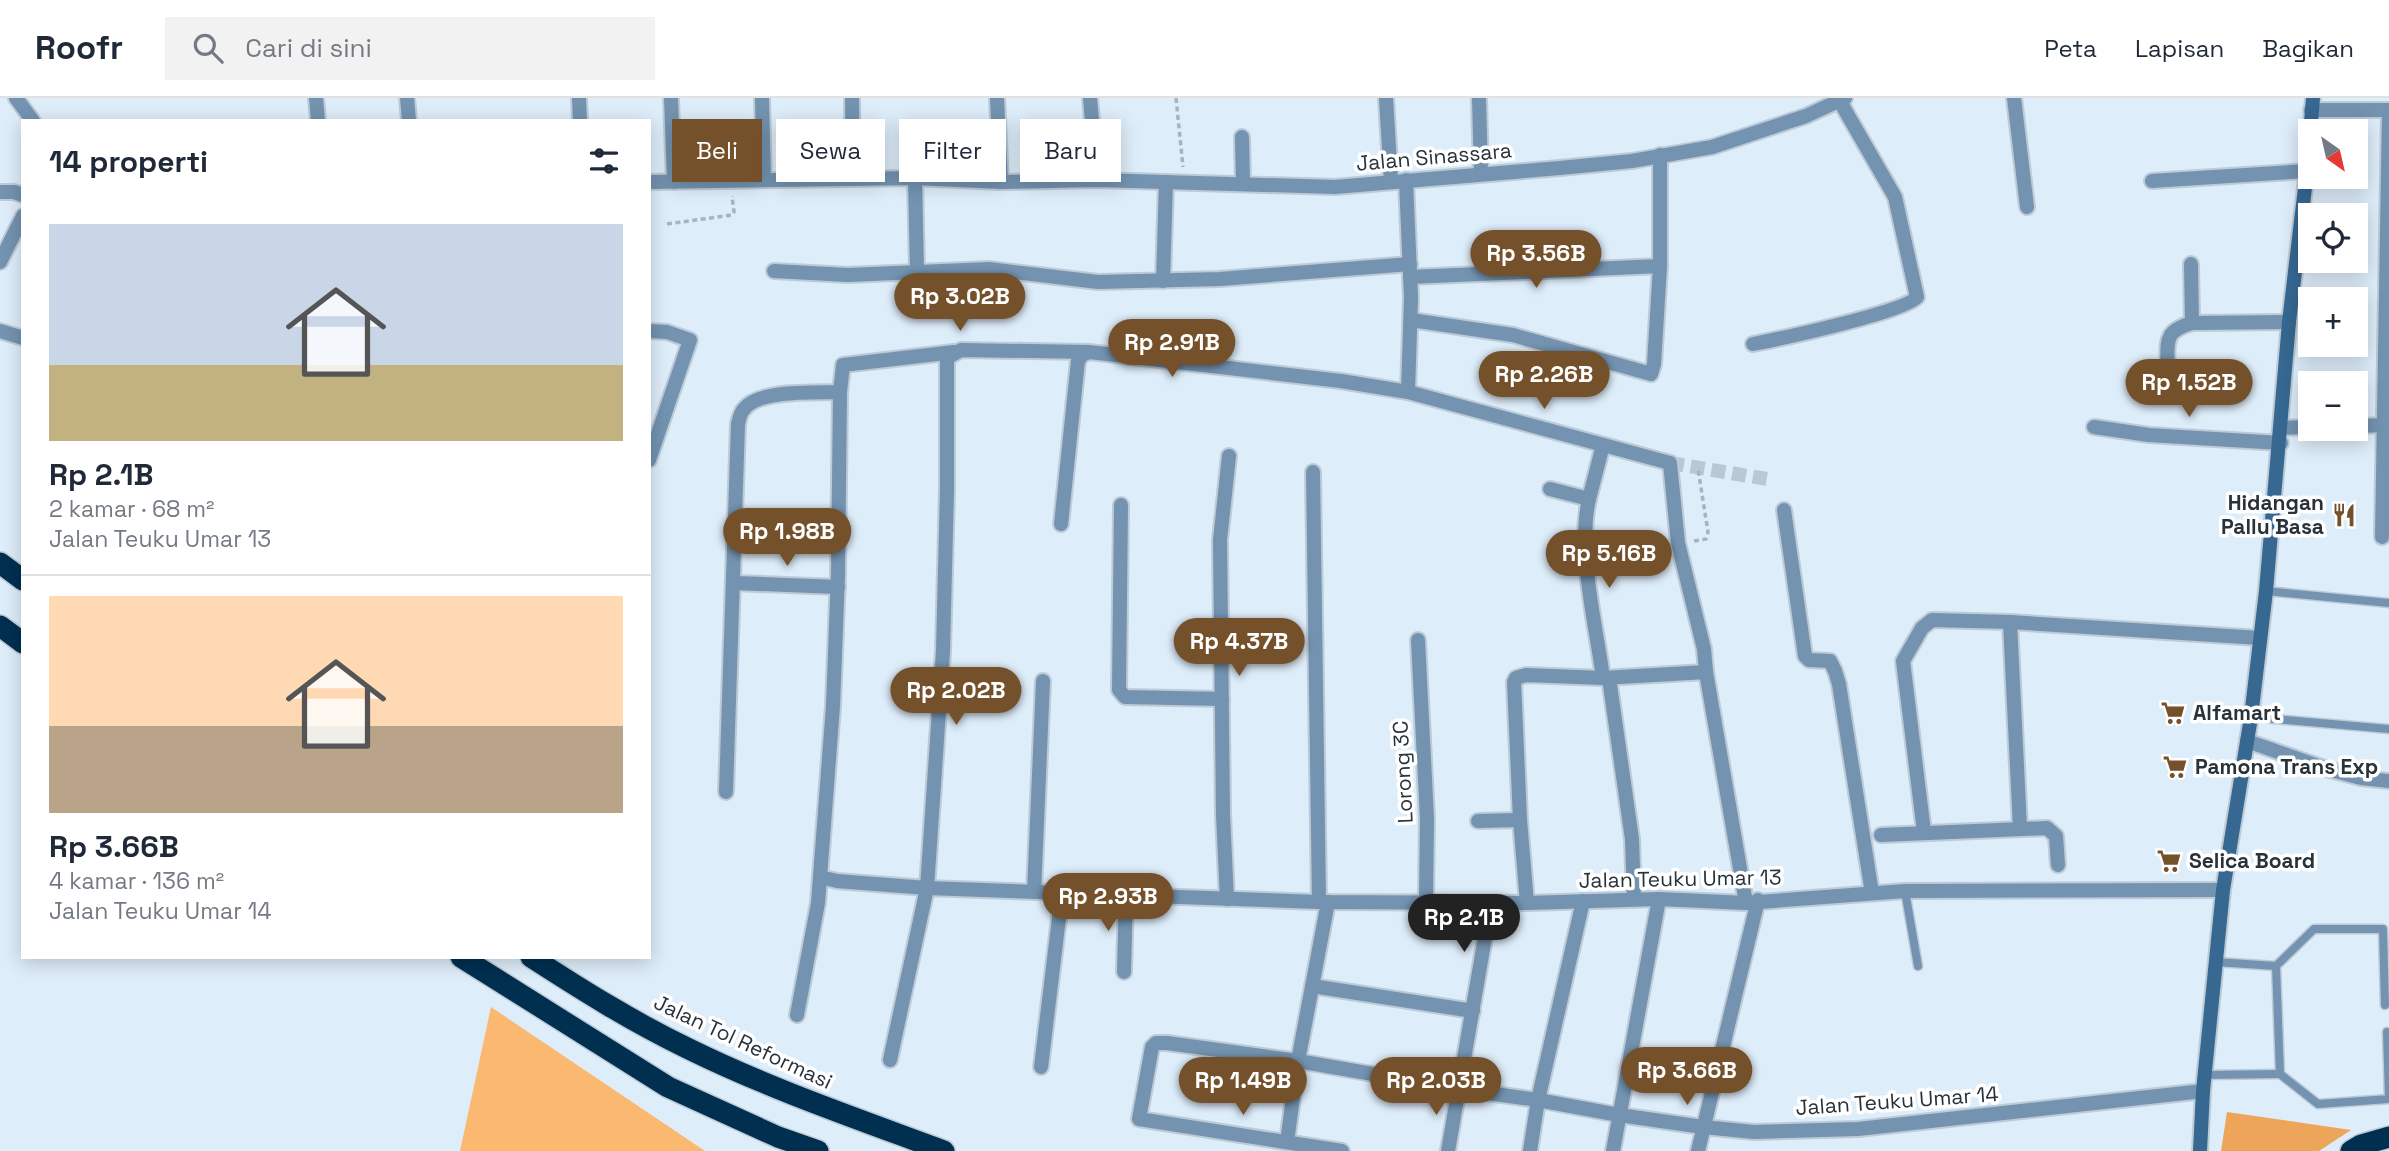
<!DOCTYPE html>
<html lang="id">
<meta charset="utf-8">
<style>
body{margin:0;font-family:"Space Grotesk",sans-serif;background:#f2f2f3;color:#1f2937;height:100vh;display:flex;flex-direction:column;font-size:26px;white-space:nowrap}
*{box-sizing:border-box;margin:0}
p{font-size:23px;color:#747a83}
.icon{flex:none;width:38px;height:38px;fill:none;stroke:currentColor;stroke-width:2;stroke-linecap:round;stroke-linejoin:round}
.map{position:relative;flex:1;overflow:hidden}
.details{position:absolute;left:21px;top:21px;width:630px;height:840px;display:flex;flex-direction:column;background:#fff;border-radius:0px;box-shadow:0 4px 18px #0003}
.details>*{flex:none}
.banner{position:absolute;left:672px;top:21px;width:665px;height:63px;display:flex;gap:14px}
.needle{width:46px;rotate:146deg}
.fabs{position:absolute;left:2298px;top:21px;display:grid;gap:14px}
.fabs a{display:grid;place-items:center;width:70px;height:70px;border-radius:0px;background:#fff;box-shadow:0 4px 18px #0003;font-size:35px}
.price{position:absolute;translate:-50% -60px;padding:0 16px;border-radius:24px;background:#74512a;color:#fff;font-size:23px;line-height:46px;filter:drop-shadow(0 2px 4px #0008)}
.price::after{content:'';position:absolute;left:50%;top:42px;width:21px;height:16px;margin-left:-10px;background:inherit;clip-path:polygon(0 0,100% 0,50% 100%)}
.price.current{background:#222;color:#fff}
ul{padding:0;list-style:none}
li{display:grid;align-content:center;gap:14px;height:371px;padding:0 28px}
li+li{border-top:2px solid #e0e1e3}
li span{display:grid;place-items:center;height:217px;border-radius:0px;color:#555}
li>.icon{margin-inline-start:auto}
span .icon{width:126px;height:126px;fill:#fffc;stroke-width:1}
li b{font-size:30px}
h2{display:flex;justify-content:space-between;align-items:center;height:84px;padding:0 28px;font-size:30px}
.tag{padding:0 24px;border-radius:0px;background:#fff;box-shadow:0 4px 18px #0003;font-size:24px;line-height:63px}
.tag.current{background:#74512a;color:#fff}
header{display:flex;align-items:center;gap:42px;box-sizing:border-box;height:98px;padding:0 35px;background:#fff;border-bottom:2px solid #e0e1e3}
header strong{font-size:33px}
nav{display:flex;gap:38px;margin-inline-start:auto;font-size:24px}
.search{width:490px;height:63px;background:#f2f2f3;display:flex;align-items:center;gap:18px;box-sizing:border-box;padding:0 24px;border-radius:0px;color:#747a83;font-size:26px}
.map>svg:first-child{display:block}
.green{fill:#fbb870}
.forest{fill:#eda659}
.lines{fill:none;stroke-linecap:round;stroke-linejoin:round}
.street-tunnel{stroke:#bac8d4;stroke-width:14;stroke-dasharray:14 7;stroke-linecap:butt}
.lane-casing{stroke:#bdcbd7;stroke-width:11}
.street-casing{stroke:#bdcbd7;stroke-width:18}
.secondary-casing{stroke:#bdcbd7;stroke-width:18}
.highway-casing{stroke:#bdcbd7;stroke-width:24}
.path{stroke:#a6b4bf;stroke-width:3.5;stroke-dasharray:5 3.5;stroke-linecap:butt}
.lane{stroke:#7393b0;stroke-width:8}
.street{stroke:#7393b0;stroke-width:14}
.secondary{stroke:#366891;stroke-width:14}
.highway{stroke:#002f50;stroke-width:21}
.labels{text-anchor:middle;stroke-width:7;stroke-linejoin:round;paint-order:stroke}
.street-label{font-size:21px;fill:#28323a;stroke:#fff}
.poi-label{font-size:21px;font-weight:bold;fill:#28323a;stroke:#fff;text-anchor:start}
</style>
<header>
<strong>Roofr</strong>
<div class="search"><svg class="icon" aria-label="search" viewBox="0 0 24 24"><circle cx="10" cy="10" r="6"/><path d="M15 15l6 6"/></svg>Cari di sini</div>
<nav><a>Peta</a><a>Lapisan</a><a>Bagikan</a></nav>
</header>
<div class="map">
<svg width="2389" height="1053" viewBox="0 0 2389 1053">
<rect width="100%" height="100%" fill="#deedfa"/>
<!-- green -->
<path class="green" d="M491 909 705 1053H460Z"/>
<!-- forest -->
<path class="forest" d="M2227 1014 2351 1032 2319 1053H2221Z"/>
<g class="lines">
<!-- street-tunnel -->
<path class="street-tunnel" d="M1670 365 1767 381"/>
<!-- lane casing -->
<g class="lane-casing">
<g id="lane">
<path d="M2266 493 2389 505"/>
<path d="M2251 619 2389 631"/>
<path d="M1905 793 1918 868"/>
<path d="M2216 864 2276 868"/>
<path d="M2385 907 2383 831H2314L2276 868 2280 976 2318 1006 2389 1001 2387 934"/>
<path d="M2205 977 2280 976"/>
</g>
</g>
<!-- street casing -->
<g class="street-casing">
<g id="street">
<path d="M16 0 33 23"/>
<path d="M316 0 318 23"/>
<path d="M407 0 409 23"/>
<path d="M579 0 580 23"/>
<path d="M671 0 674 84"/>
<path d="M762 0 764 81"/>
<path d="M852 0 853 80"/>
<path d="M997 0 1001 84"/>
<path d="M1090 0 1097 82"/>
<path d="M1386 0 1391 83"/>
<path d="M1479 0 1481 76"/>
<path d="M2014 0 2027 109"/>
<path d="M2311 12H2389"/>
<path d="M1242 39 1243 86"/>
<path d="M915 80 917 173"/>
<path d="M1406 82 1411 200 1408 294"/>
<path d="M2152 83 2307 73"/>
<path d="M649 84 915 80 1001 84 1097 82 1335 89 1560 70 1632 63 1712 49 1806 18 1845 0"/>
<path d="M0 94H14L23 97"/>
<path d="M0 164 23 118"/>
<path d="M2191 166 2192 225 2289 224"/>
<path d="M774 173 848 177 989 171 1098 184 1220 181 1410 166"/>
<path d="M1410 179 1660 168"/>
<path d="M1163 183 1166 84"/>
<path d="M1411 222 1513 237 1651 276 1654 266 1660 168V57"/>
<path d="M0 233 23 240"/>
<path d="M649 233 667 234 690 242 649 362"/>
<path d="M1753 246C1779 241 1905 214 1917 199L1895 99 1838 0"/>
<path d="M2167 274C2169 245 2161 234 2192 225"/>
<path d="M2356 328 2389 327"/>
<path d="M2094 329 2149 337 2281 345"/>
<path d="M2281 330 2310 329"/>
<path d="M1313 374 1319 804"/>
<path d="M1550 391 1589 401 1603 347"/>
<path d="M1589 401C1577 454 1596 526 1603 580"/>
<path d="M1121 407 1119 592 1125 599 1222 601"/>
<path d="M1784 412 1805 558 1809 562 1830 563 1835 573 1839 586 1872 795"/>
<path d="M1061 426 1078 263 1082 257 1089 254 1341 283 1408 294 1670 365 1678 445 1704 551 1706 574 1746 805"/>
<path d="M2382 439 2389 13"/>
<path d="M735 485 838 489"/>
<path d="M2010 524 2020 730"/>
<path d="M1418 542 1427 721 1426 803"/>
<path d="M1609 580 1632 741 1634 801"/>
<path d="M2247 643 2327 671 2361 680 2389 683"/>
<path d="M726 694 738 326C739 321 741 314 744 311 759 291 816 295 840 294"/>
<path d="M1478 723 1520 722"/>
<path d="M1924 734 1903 563 1922 530 1932 522 2010 524 2260 540"/>
<path d="M1881 737 2047 730 2056 738 2058 767"/>
<path d="M820 779 833 608 838 476 840 294 843 267 954 254"/>
<path d="M1034 794 1043 583"/>
<path d="M1227 801 1223 717 1220 442 1229 358"/>
<path d="M1328 804 1298 963 1459 991 1538 1002 1619 1017 1703 1029 1754 1034 1858 1031 2203 993"/>
<path d="M1527 805 1520 722 1514 584 1516 580 1526 577 1603 580 1706 574"/>
<path d="M1124 874 1126 797"/>
<path d="M1312 888 1473 913"/>
<path d="M797 917 818 805 820 779 837 783 927 790 943 553 947 391V260L961 252 1088 254"/>
<path d="M890 962 927 790 1319 804 1527 805 1659 801 1746 805 1905 793 2223 792"/>
<path d="M1041 969 1062 795"/>
<path d="M1287 1044 1298 963 1167 945H1156L1152 949 1139 1021 1342 1053"/>
<path d="M1448 1053 1491 805"/>
<path d="M1530 1053 1538 1002 1583 803"/>
<path d="M1613 1053 1659 801"/>
<path d="M1698 1053 1758 802"/>
</g>
</g>
<!-- secondary casing -->
<g class="secondary-casing">
<path id="secondary" d="M2200 1053 2203 993 2223 792 2251 619 2266 493 2289 224 2307 73 2313 0"/>
</g>
<!-- highway casing -->
<g class="highway-casing">
<g id="highway">
<path d="M0 465 23 482"/>
<path d="M0 528 23 545"/>
<path d="M461 859 668 989 778 1039 818 1053"/>
<path d="M531 859C582 892 633 924 687 950 770 991 858 1021 944 1053"/>
<path d="M2351 1053 2361 1047 2389 1039"/>
</g>
</g>
<!-- path -->
<g class="path">
<path d="M1176 0 1183 69"/>
<path d="M667 126 732 117 734 114 732 98"/>
<path d="M1694 443 1706 441 1708 434 1698 371"/>
</g>
<!-- lane -->
<use href="#lane" class="lane"/>
<!-- street -->
<use href="#street" class="street"/>
<!-- secondary -->
<use href="#secondary" class="secondary"/>
<!-- highway -->
<use href="#highway" class="highway"/>
</g>
<!-- icons -->
<defs>
<g id="restaurant-bare" transform="scale(1.89)"><path d="M-5-6h1v4h1v-4h1v4h1v-4h1v5L-1.5 .5V6h-2V.5L-5-1ZM5-6V6H3V1.5H1.5Q1.5-4 5-6Z" fill="#74512a" stroke="#fff" stroke-width="2.5" paint-order="stroke"/></g>
<g id="supermarket-bare" transform="scale(1.89)"><path d="M-6-5.5h2.5l.6 2H6L4.5 2H-2.5L-4.4-4H-6ZM-1.5 3.2a1.3 1.3 0 1 0 .1 0ZM3 3.2a1.3 1.3 0 1 0 .1 0Z" fill="#74512a" stroke="#fff" stroke-width="2.5" paint-order="stroke"/></g>
</defs>
<g fill-rule="evenodd">
<use href="#restaurant-bare" x="2344" y="417"/>
<use href="#supermarket-bare" x="2173" y="615"/>
<use href="#supermarket-bare" x="2175" y="669"/>
<use href="#supermarket-bare" x="2169" y="763"/>
</g>
<g class="labels">
<!-- street labels -->
<g class="street-label">
<text transform="translate(1434 59) rotate(-5)" y="7">Jalan Sinassara</text>
<text transform="translate(1403 674) rotate(-93)" y="7">Lorong 3C</text>
<text transform="translate(1680 781) rotate(-1)" y="7">Jalan Teuku Umar 13</text>
<text transform="translate(743 944) rotate(25)" y="7">Jalan Tol Reformasi</text>
<text transform="translate(1897 1003) rotate(-4)" y="7">Jalan Teuku Umar 14</text>
</g>
<!-- poi labels -->
<g class="poi-label">
<text x="2324" y="412" text-anchor="end">Hidangan<tspan x="2324" dy="24">Pallu Basa</tspan></text>
<text x="2193" y="622">Alfamart</text>
<text x="2195" y="676">Pamona Trans Exp</text>
<text x="2189" y="770">Selica Board</text>
</g>
</g>
</svg>
<div class="fabs">
<a><svg class="needle" viewBox="-14 -14 28 28"><path d="M0-13l5 13h-10z" fill="#e53935"/><path d="M0 13l5-13h-10z" fill="#747a83"/></svg></a>
<a><svg class="icon" aria-label="locate" viewBox="0 0 24 24"><circle cx="12" cy="12" r="6"/><path d="M12 2v4M12 18v4M2 12h4M18 12h4"/></svg></a>
<a>+</a>
<a>−</a>
</div>
<b class="price" style="left:1536px;top:192px">Rp 3.56B</b>
<b class="price" style="left:960px;top:235px">Rp 3.02B</b>
<b class="price" style="left:1172px;top:281px">Rp 2.91B</b>
<b class="price" style="left:1544px;top:313px">Rp 2.26B</b>
<b class="price" style="left:2189px;top:321px">Rp 1.52B</b>
<b class="price" style="left:787px;top:470px">Rp 1.98B</b>
<b class="price" style="left:1609px;top:492px">Rp 5.16B</b>
<b class="price" style="left:1239px;top:580px">Rp 4.37B</b>
<b class="price" style="left:956px;top:629px">Rp 2.02B</b>
<b class="price" style="left:1108px;top:835px">Rp 2.93B</b>
<b class="price current" style="left:1464px;top:856px">Rp 2.1B</b>
<b class="price" style="left:1687px;top:1009px">Rp 3.66B</b>
<b class="price" style="left:1243px;top:1019px">Rp 1.49B</b>
<b class="price" style="left:1436px;top:1019px">Rp 2.03B</b>
<div class="banner">
<a class="tag current">Beli</a>
<a class="tag">Sewa</a>
<a class="tag">Filter</a>
<a class="tag">Baru</a>
</div>
<section class="details">
<h2>14 properti<svg class="icon" aria-label="filters" viewBox="0 0 24 24"><path d="M4 7h16M4 17h16"/><circle cx="9" cy="7" r="2"/><circle cx="15" cy="17" r="2"/></svg></h2>
<ul>
<li><span style="background:linear-gradient(#c9d6e8 65%,#c2b280 0)"><svg class="icon" aria-label="home" viewBox="0 0 24 24"><path d="M3 11l9-7 9 7M6 9v11h12V9"/></svg></span><div><b>Rp 2.1B</b><p>2 kamar · 68 m²</p><p>Jalan Teuku Umar 13</p></div></li>
<li><span style="background:linear-gradient(#ffd9b3 60%,#b9a48a 0)"><svg class="icon" aria-label="home" viewBox="0 0 24 24"><path d="M3 11l9-7 9 7M6 9v11h12V9"/></svg></span><div><b>Rp 3.66B</b><p>4 kamar · 136 m²</p><p>Jalan Teuku Umar 14</p></div></li>
</ul>
</section>
</div>
